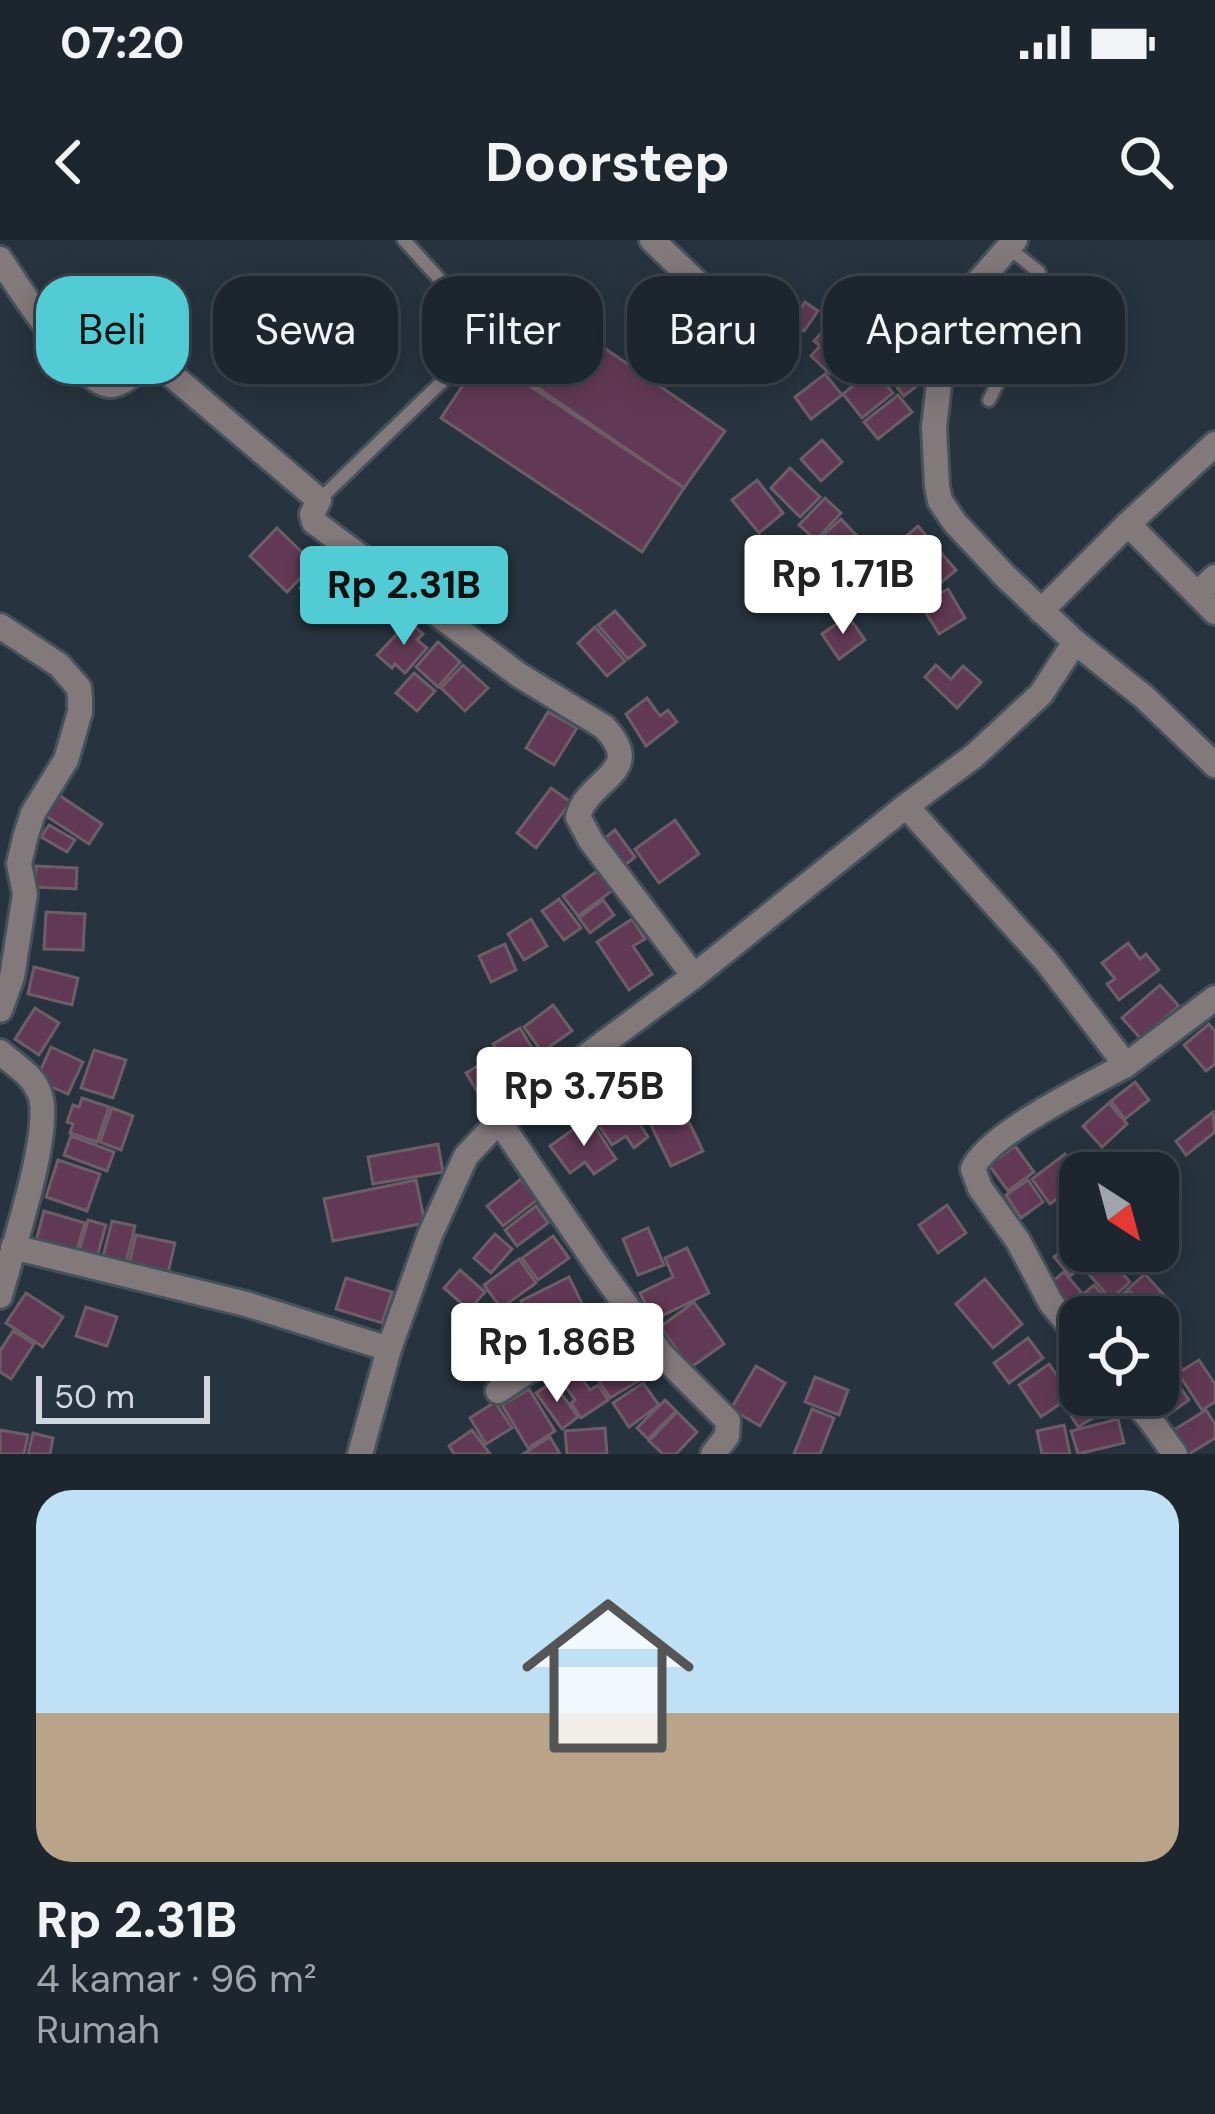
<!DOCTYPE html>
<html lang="id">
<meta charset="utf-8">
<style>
body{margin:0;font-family:"DM Sans",sans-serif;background:#252e36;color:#f1f3f6;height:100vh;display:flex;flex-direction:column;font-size:45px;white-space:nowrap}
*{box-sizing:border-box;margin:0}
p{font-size:39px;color:#a0a5aa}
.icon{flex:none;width:66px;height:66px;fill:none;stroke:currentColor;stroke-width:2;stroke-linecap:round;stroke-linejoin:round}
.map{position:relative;height:1214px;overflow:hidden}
.drawer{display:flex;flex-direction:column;background:#1d262e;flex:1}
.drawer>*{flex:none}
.banner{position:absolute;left:36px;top:36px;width:1143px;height:108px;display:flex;gap:24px}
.needle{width:78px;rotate:144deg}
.controls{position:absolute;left:1059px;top:912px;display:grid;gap:24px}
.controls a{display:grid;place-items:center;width:120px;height:120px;border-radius:24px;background:#1d262e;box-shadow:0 6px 30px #0003,0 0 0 3px #3b434a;font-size:60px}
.scale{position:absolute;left:36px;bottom:30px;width:174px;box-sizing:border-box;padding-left:12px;border:6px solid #d0d7de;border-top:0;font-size:33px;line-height:42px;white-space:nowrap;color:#d0d7de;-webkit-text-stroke:9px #27333e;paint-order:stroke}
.price{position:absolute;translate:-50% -102px;padding:0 27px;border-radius:12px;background:#fff;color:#222;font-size:39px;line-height:78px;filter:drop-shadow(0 3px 6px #0008)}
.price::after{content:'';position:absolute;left:50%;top:72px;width:36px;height:27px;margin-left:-18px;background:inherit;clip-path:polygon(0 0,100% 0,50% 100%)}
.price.on{background:#51ccd5;color:#111}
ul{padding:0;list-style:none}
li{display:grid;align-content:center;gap:24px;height:636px;padding:0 36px}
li+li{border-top:3px solid #3b434a}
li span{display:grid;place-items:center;height:372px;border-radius:36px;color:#555}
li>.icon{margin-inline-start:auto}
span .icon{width:216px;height:216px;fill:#fffc;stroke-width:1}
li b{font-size:51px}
.tag{padding:0 42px;border-radius:36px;background:#1d262e;box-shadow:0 6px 30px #0003,0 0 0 3px #3b434a;font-size:42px;line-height:108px}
.tag.on{background:#51ccd5;color:#111}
.status{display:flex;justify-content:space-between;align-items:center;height:84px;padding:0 60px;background:#1d262e;direction:ltr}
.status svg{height:33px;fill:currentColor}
header{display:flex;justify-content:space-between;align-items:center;height:156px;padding:0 36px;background:#1d262e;font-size:54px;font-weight:700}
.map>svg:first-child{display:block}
.building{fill:#623954;stroke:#6d5d67;stroke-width:3}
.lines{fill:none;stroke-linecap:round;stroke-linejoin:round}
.service-casing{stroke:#45515b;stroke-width:18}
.minor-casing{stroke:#45515b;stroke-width:30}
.service{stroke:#82797b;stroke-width:12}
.minor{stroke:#82797b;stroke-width:24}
</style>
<div class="status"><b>07:20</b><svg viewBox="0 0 49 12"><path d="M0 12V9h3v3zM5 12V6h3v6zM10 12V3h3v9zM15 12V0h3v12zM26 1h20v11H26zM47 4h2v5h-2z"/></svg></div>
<header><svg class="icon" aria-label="back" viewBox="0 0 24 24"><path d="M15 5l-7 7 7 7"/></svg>Doorstep<svg class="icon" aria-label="search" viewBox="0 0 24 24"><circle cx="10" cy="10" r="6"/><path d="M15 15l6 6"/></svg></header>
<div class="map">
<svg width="1215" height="1214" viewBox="0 0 1215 1214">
<rect width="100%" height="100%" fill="#27333e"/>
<!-- building -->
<g class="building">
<path d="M769 50 798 72 805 62 818 71 804 91 798 87 788 100 752 72Z"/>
<path d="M529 56 725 191 684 248 488 114Z"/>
<path d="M825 89 831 95 837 89 856 107 830 134 811 116 820 106 814 101Z"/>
<path d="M483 115 684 248 642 312 441 178Z"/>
<path d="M902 115 923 141 904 156 883 130Z"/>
<path d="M873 129 893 153 862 178 843 154Z"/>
<path d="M825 134 842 155 811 179 795 157Z"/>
<path d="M898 155 912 172 878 199 864 182Z"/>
<path d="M822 200 842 222 821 241 801 219Z"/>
<path d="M790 228 820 257 800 277 771 248Z"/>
<path d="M757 240 783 273 759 293 732 260Z"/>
<path d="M825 258 841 273 816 300 799 285Z"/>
<path d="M841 279 858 297 831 322 814 304Z"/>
<path d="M918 286 956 330 929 353 891 309Z"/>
<path d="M277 288 314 324 287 352 250 316Z"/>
<path d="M860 303 879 327 849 350 830 326Z"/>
<path d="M333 321 345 332 339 338 349 347 327 372 300 348 322 323 327 327Z"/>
<path d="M834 334 851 358 835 370 828 361 815 370 804 355Z"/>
<path d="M948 349 965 378 939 394 921 365Z"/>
<path d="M615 371 645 405 628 419 598 385Z"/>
<path d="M848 376 865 400 839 419 822 394Z"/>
<path d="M409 381 423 394 417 400 427 408 405 433 395 424 392 428 377 415Z"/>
<path d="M595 387 625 421 607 436 578 403Z"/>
<path d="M438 402 460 422 438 447 416 427Z"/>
<path d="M463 425 488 448 465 471 441 448Z"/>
<path d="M936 425 951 439 963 426 981 442 957 468 925 437Z"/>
<path d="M414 433 435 451 417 471 396 453Z"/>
<path d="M647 458 660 476 668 470 677 482 646 506 626 474Z"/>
<path d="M548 472 577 488 554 525 526 508Z"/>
<path d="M551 548 571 562 536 608 517 593Z"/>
<path d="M53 551 102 584 89 604 40 572Z"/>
<path d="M675 580 699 614 659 643 635 609Z"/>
<path d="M49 585 75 600 67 612 41 597Z"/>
<path d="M615 590 635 617 625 625 605 598Z"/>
<path d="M36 626 77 628 76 649 35 647Z"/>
<path d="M601 628 616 648 578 676 563 656Z"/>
<path d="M559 659 581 688 564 700 542 671Z"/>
<path d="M603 660 614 675 590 693 579 678Z"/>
<path d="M46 672 85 674 83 710 44 709Z"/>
<path d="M531 679 547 706 524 720 508 694Z"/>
<path d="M632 679 645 699 633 706 652 734 629 750 597 702Z"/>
<path d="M1128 703 1140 719 1146 714 1159 730 1119 760 1107 744 1115 739 1102 723Z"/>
<path d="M505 704 516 730 491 742 479 716Z"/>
<path d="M34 727 78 738 72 765 28 754Z"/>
<path d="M1160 745 1179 766 1141 799 1122 778Z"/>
<path d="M553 765 572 791 542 812 524 787Z"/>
<path d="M35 768 59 783 39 815 15 799Z"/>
<path d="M1209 784 1215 791V824L1206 831 1184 805Z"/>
<path d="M520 788 535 813 508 829 493 804Z"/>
<path d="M51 807 83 822 68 854 36 840Z"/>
<path d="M94 810 126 820 113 858 81 848Z"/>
<path d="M497 814 519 850 513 853 517 860 497 872 494 866 488 869 466 833Z"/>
<path d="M1135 842 1149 860 1125 879 1111 861Z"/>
<path d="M668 855 684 884 689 882 703 911 671 926 643 869Z"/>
<path d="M622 856 648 897 634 908 626 896 612 905 592 876Z"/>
<path d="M82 858 109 867 97 902 70 893 73 884 67 882 73 865 79 867Z"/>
<path d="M1109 863 1127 884 1102 907 1083 886Z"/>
<path d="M112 868 133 876 121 910 100 902Z"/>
<path d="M1213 872 1215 892 1186 915 1176 901Z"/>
<path d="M589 878 616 919 594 934 585 922 570 933 550 906Z"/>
<path d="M71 896 114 912 107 931 64 915Z"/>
<path d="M438 904 443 932 373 944 368 917Z"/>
<path d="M1015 906 1034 932 1008 951 989 925Z"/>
<path d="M1065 914 1080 935V941L1050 964 1032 939Z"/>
<path d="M58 920 100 934 87 971 46 957Z"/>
<path d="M521 939 537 960 503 986 487 966Z"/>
<path d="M416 940 425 983 333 1001 324 959Z"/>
<path d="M1028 940 1043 962 1021 978 1006 955Z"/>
<path d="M947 965 966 993 938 1013 919 985Z"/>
<path d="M536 966 548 983 517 1006 505 990Z"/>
<path d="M44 971 85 983 74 1019 34 1008Z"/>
<path d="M88 980 106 985 95 1024 77 1019Z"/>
<path d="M112 981 135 986 124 1031 101 1025Z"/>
<path d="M648 988 664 1025 638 1035 623 999Z"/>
<path d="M495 994 512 1009 491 1033 474 1018Z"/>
<path d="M136 995 175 1003 166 1042 127 1033Z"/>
<path d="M553 996 569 1018 538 1040 522 1018Z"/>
<path d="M1080 996V1011L1100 1013 1070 1036 1054 1017Z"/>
<path d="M687 1008 709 1053 653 1080 640 1053 673 1037 665 1018Z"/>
<path d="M1105 1014 1130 1042 1111 1059 1086 1031Z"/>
<path d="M519 1019 536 1043 501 1068 484 1045Z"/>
<path d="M460 1030 485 1052 469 1070 444 1048Z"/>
<path d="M1064 1032 1081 1052 1064 1067 1047 1046Z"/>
<path d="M1145 1034 1170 1062 1152 1076 1128 1049Z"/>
<path d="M569 1037 592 1084 544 1107 521 1061Z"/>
<path d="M346 1038 392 1052 382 1083 336 1069Z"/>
<path d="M985 1039 1022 1084 993 1108 956 1064Z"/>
<path d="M1094 1045 1108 1061 1089 1077H1080V1081L1068 1067Z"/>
<path d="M1126 1051 1148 1077H1096L1106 1068Z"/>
<path d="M26 1053 63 1077 43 1107 6 1083Z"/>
<path d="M694 1062 724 1104 690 1128 660 1087Z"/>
<path d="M86 1067 117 1077 107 1106 76 1096Z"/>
<path d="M470 1072 495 1095 478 1114 453 1090Z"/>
<path d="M13 1091 34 1104 11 1139 0 1132V1111Z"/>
<path d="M1158 1096 1181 1127 1163 1140 1158 1134Z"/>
<path d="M1028 1098 1043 1118 1009 1143 994 1123Z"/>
<path d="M615 1100 640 1140 610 1158 585 1118Z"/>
<path d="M1199 1120 1215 1144V1162L1202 1170 1178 1133Z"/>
<path d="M1049 1124 1071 1156 1041 1177 1019 1145Z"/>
<path d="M756 1126 785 1143 760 1186 731 1169Z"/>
<path d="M576 1130 590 1150 598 1145 608 1160 581 1178 571 1163 575 1160 561 1140Z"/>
<path d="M815 1137 848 1150 839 1175 805 1162Z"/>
<path d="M1175 1140 1189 1160 1162 1179 1148 1159 1158 1155V1152Z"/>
<path d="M553 1142 578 1177 562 1189 536 1153Z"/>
<path d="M643 1143 659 1165 629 1187 613 1163Z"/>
<path d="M529 1149 555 1191 528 1208 502 1165Z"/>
<path d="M1084 1155H1100L1108 1169 1078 1187 1065 1166Z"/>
<path d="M665 1160 676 1171 648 1199 637 1188Z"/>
<path d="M495 1162 512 1188 486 1204 470 1178Z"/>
<path d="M812 1169 834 1178 820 1214H794Z"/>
<path d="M1206 1170 1215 1184V1198L1189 1214H1182L1169 1193Z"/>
<path d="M677 1172 697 1192 676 1214H663L649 1201Z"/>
<path d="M1118 1179 1124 1203 1078 1214 1071 1191Z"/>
<path d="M1064 1185 1070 1214H1042L1037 1191Z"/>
<path d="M605 1188 607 1214H567L565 1191Z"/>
<path d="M0 1190 28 1195 24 1214H0Z"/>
<path d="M472 1190 490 1214H454L449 1206Z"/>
<path d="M33 1193 53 1198 50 1214H28Z"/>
<path d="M550 1197 560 1214H523Z"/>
</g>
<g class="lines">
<!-- service casing -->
<g class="service-casing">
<g id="service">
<path d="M989 160 1043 53 1039 32 1009 8"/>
<path d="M319 260 450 134 465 105 469 88 462 64 404 0"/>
</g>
</g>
<!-- minor casing -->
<g class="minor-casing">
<g id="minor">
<path d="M652 0 772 114"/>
<path d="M1015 0 973 48 951 99 939 144 934 187 937 246 940 261 955 283 1006 337 1075 402 1144 457 1215 525"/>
<path d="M0 19C16 44 81 144 109 145 123 146 137 129 148 121L154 120 319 260 312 274 314 282 519 435 604 487C648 533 587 538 578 577L591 601 694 736"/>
<path d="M1128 284 1215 372"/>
<path d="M1197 354 1215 337"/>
<path d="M1041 371 1128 284 1215 204"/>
<path d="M0 386 59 425 79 448 80 458V472L66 520 33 573 25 598 19 624 25 654 12 737 0 770"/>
<path d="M906 566 1046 721 1126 825C1091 844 986 895 973 929L980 948 1018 1001 1051 1063 1080 1098"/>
<path d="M0 812C14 825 31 833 39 852 55 886 10 1016 0 1056"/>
<path d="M1126 825 1215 758"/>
<path d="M499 881 597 1025 662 1115 728 1181 727 1196 713 1214"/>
<path d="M13 1007 246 1064 389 1109"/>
<path d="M498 1151 625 1066"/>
<path d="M1128 1155 1149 1178 1175 1214"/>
<path d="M360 1214 389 1109 430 995 466 916 499 881 694 736 906 566 974 516 1041 454 1075 402"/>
</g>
</g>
<!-- service -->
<use href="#service" class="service"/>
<!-- minor -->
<use href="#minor" class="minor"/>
</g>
</svg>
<div class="controls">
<a><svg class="needle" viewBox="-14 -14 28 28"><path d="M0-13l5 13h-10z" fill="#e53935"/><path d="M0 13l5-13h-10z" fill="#a0a5aa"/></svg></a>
<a><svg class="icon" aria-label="locate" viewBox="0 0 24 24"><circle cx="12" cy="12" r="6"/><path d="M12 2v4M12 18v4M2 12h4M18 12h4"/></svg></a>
</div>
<div class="scale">50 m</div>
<b class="price" style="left:843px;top:397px">Rp 1.71B</b>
<b class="price on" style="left:404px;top:408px">Rp 2.31B</b>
<b class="price" style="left:584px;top:909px">Rp 3.75B</b>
<b class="price" style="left:557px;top:1165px">Rp 1.86B</b>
<div class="banner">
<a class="tag on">Beli</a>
<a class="tag">Sewa</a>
<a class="tag">Filter</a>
<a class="tag">Baru</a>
<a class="tag">Apartemen</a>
</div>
</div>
<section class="drawer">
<ul>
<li><span style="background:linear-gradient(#bfe0f5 60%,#b9a48a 0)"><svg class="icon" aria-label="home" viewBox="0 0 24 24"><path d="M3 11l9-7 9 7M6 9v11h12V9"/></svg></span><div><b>Rp 2.31B</b><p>4 kamar · 96 m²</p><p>Rumah</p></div></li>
</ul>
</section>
